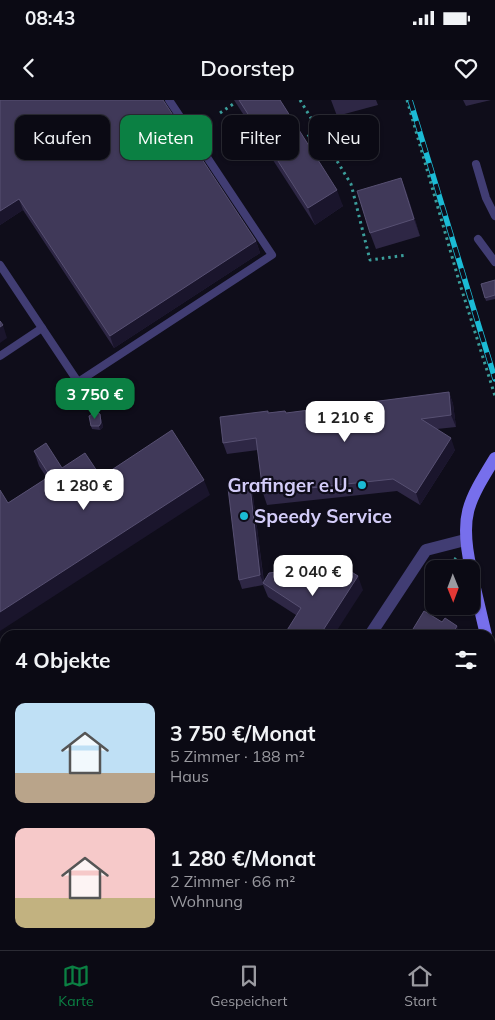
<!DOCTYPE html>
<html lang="de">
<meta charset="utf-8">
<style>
body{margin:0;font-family:Mulish,sans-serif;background:#14131d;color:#f1f3f6;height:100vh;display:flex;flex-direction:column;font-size:19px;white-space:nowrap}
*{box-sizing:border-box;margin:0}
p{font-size:16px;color:#9a9aa0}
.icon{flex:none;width:28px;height:28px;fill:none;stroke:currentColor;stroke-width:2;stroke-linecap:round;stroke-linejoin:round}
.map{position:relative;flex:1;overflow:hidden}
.drawer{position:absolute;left:0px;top:530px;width:495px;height:320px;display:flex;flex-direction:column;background:#0b0a14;border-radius:15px 15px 0 0;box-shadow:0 1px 4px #0004,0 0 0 1px #2b2b34}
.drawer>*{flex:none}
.banner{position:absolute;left:15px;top:15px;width:465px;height:45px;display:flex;gap:10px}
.needle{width:32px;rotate:179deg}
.fabs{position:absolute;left:425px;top:460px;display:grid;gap:10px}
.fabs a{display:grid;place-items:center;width:55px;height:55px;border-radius:10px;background:#0b0a14;box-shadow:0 1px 4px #0004,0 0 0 1px #2b2b34;font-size:25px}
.price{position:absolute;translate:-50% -42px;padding:0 11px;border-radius:10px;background:#fff;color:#222;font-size:16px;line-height:32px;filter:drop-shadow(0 1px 2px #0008)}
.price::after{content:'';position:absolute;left:50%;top:30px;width:15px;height:11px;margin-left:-8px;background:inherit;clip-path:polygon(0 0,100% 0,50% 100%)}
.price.active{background:#0b8043;color:#fff}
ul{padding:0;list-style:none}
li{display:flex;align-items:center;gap:15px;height:125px;padding:0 15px}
li span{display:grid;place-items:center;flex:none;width:140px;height:100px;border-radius:10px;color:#555}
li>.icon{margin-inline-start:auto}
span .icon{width:60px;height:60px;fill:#fffc;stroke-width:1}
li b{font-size:21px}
h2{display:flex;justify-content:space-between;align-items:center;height:60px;padding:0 15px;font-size:21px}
.chip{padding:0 18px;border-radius:10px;background:#0b0a14;box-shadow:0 1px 4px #0004,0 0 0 1px #2b2b34;font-size:18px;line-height:45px}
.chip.active{background:#0b8043;color:#fff}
.status{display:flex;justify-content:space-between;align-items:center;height:35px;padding:0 25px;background:#0b0a14;direction:ltr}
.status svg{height:14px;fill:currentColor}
header{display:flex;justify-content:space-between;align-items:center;height:65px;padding:0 15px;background:#0b0a14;font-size:22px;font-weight:600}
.menu{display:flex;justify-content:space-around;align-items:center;height:70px;border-top:1px solid #2b2b34;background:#0b0a14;font-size:14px;color:#9a9aa0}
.menu a{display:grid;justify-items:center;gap:2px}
.menu .active{color:#0b8043}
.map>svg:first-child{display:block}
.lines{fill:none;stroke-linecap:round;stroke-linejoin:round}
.path{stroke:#3b9e9b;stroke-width:3;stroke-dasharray:2.5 4;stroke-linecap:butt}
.lane{stroke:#413d73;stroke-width:8}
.street{stroke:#413d73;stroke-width:12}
.secondary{stroke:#776fec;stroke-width:12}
.rail-casing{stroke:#1bbbd5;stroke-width:5.5}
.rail{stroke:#0f0d1a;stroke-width:4;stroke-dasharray:11;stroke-linecap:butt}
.wall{fill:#2e2745}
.shaded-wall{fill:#1a152c}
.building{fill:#403959;stroke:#575072}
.poi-dot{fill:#1bbbd5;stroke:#0f0d1a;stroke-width:2}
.labels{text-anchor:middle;stroke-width:4.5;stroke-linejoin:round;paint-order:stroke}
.poi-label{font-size:19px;font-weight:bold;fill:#d3ccf8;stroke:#0f0d1a;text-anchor:end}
</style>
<div class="status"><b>08:43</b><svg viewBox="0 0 49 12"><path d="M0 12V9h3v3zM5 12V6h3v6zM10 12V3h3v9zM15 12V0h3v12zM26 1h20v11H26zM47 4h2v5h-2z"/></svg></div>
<header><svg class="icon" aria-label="back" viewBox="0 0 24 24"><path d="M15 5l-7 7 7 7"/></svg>Doorstep<svg class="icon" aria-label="heart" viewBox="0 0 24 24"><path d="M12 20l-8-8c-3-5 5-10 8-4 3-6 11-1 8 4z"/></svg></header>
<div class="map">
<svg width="495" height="850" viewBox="0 0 495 850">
<rect width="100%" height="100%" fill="#0f0d1a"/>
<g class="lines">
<!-- path -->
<g class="path">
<path d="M300 0 351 84 370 160 407 155"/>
<path d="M407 0 459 181 495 296"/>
<path d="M220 13 239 0"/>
<path d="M302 40 318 30"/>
<path d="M446 469 456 458"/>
<path d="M490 731 495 730"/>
</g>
<!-- lane -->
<g class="lane">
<path d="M476 64 486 98 495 116"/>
<path d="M478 139 495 162"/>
<path d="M0 165 78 282 272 155 169 0"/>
<path d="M0 256 42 228"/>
</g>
<!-- street -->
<g class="street">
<path d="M370 535 426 450 465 440"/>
<path d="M0 576 5 580"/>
<path d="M490 806 495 805"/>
<path d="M170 850 173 845"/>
<path d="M261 850 288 845"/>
</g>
<!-- secondary -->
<g class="secondary">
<path d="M471 469C459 416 468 402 495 358"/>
<path d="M471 471 486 535"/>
<path d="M490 555 495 579"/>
</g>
<!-- rail casing -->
<g class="rail-casing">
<path id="rail" d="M410 0 495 279"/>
</g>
<!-- rail -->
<use href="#rail" class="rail"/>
</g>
<!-- wall -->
<g class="wall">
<path d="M0 0 256 141 260 153 114 248 23 110 0 125Z"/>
<path d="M234 0H280L343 106 315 125Z"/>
<path d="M331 0H376L378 5 337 16Z"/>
<path d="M463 0H491L466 6Z"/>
<path d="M401 78 407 94 420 136 376 149 370 133Z"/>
<path d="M495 180V199L486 201 481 184Z"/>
<path d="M449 292 453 304 456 327 437 329 455 350 420 405 397 391 267 405 263 393 258 350 227 354 223 343 268 313 285 311 286 313Z"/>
<path d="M100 314 103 327 100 330 92 329 91 326Z"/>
<path d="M34 351 62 368 101 377 210 395 8 403 47 378 39 366Z"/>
<path d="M250 386 253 396 264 482 363 490 296 515 268 497 263 485 242 489 239 480Z"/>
<path d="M5 642V674L2 673 0 678V649Z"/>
<path d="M340 845H490L495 850H318Z"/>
</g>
<!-- shaded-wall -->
<g class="shaded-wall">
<path d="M401 78 407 94 420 136 414 119Z"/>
<path d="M337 90 343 106 315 125 308 108Z"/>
<path d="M19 99 23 110 0 125V111Z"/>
<path d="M256 141 260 153 114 248 110 236Z"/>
<path d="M3 225 7 238 0 243V227Z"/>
<path d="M449 292 453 304 456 327 451 315Z"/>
<path d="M100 314 103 327 100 330 99 326Z"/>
<path d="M451 338 455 350 420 405 416 393Z"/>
<path d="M204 380 210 395 0 531V512Z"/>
<path d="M250 386 253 396 264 485 260 475Z"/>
<path d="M358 476 363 490 334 535H320Z"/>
<path d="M457 526 461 535H452Z"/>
<path d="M0 667 2 673 0 678Z"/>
</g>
<!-- building -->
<g class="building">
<path d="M0 0H163L256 141 110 236 19 99 0 111Z"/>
<path d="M239 0H280L337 90 308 108Z"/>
<path d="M401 78 414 119 370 133 357 91Z"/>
<path d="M495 180V195L485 198 481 184Z"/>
<path d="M0 221 3 225 0 227Z"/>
<path d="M449 292 451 315 421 319 451 338 416 393 393 379 263 393 256 338 223 343 220 317 268 311V313L285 311 286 313Z"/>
<path d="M96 312 100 314 101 323 99 326H91L89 316Z"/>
<path d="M172 330 204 380 0 512V390L8 403 50 376 34 351 46 343 62 368 85 353 101 377Z"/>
<path d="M250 386 260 475 239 480 228 388Z"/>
<path d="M332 460 358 476 320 535H284L301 508 263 483 269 473 291 470 315 486Z"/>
<path d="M424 511 442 522 445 518 457 526 452 535H412L410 534Z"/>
<path d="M5 642V665L0 663V649Z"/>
<path d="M495 827V850H491L490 844V828Z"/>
<path d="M340 845H466L439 850H318V849Z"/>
</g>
<!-- markers -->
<g class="poi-dot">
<circle cx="362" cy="385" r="5"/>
<circle cx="244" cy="416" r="5"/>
</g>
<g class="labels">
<!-- poi labels -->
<g class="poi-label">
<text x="352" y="392">Grafinger e.U.</text>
<text x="254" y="423" text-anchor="start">Speedy Service</text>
</g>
</g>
</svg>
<div class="fabs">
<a><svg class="needle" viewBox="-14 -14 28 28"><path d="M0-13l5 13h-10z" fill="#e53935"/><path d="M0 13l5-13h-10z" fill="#9a9aa0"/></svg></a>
</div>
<b class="price active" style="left:95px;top:320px">3 750 €</b>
<b class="price" style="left:345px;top:343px">1 210 €</b>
<b class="price" style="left:84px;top:411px">1 280 €</b>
<b class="price" style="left:313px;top:497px">2 040 €</b>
<div class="banner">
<a class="chip">Kaufen</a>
<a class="chip active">Mieten</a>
<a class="chip">Filter</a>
<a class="chip">Neu</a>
</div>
<section class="drawer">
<h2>4 Objekte<svg class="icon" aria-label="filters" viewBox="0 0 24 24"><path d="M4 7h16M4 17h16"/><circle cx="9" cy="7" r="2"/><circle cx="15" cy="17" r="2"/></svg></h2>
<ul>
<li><span style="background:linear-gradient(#bfe0f5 70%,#b9a48a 0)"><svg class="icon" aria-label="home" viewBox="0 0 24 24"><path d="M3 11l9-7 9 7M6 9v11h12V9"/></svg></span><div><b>3 750 €/Monat</b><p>5 Zimmer · 188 m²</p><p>Haus</p></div></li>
<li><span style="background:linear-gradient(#f6c9c9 70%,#c2b280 0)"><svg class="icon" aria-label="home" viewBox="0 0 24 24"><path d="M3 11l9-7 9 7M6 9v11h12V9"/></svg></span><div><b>1 280 €/Monat</b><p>2 Zimmer · 66 m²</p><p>Wohnung</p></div></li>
</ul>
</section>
</div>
<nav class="menu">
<a class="active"><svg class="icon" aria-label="map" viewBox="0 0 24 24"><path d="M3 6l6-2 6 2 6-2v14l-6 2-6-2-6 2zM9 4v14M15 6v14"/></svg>Karte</a>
<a><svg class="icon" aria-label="saved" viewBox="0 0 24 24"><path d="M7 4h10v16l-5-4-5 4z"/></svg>Gespeichert</a>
<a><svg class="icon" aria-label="home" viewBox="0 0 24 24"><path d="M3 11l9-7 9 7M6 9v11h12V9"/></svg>Start</a>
</nav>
